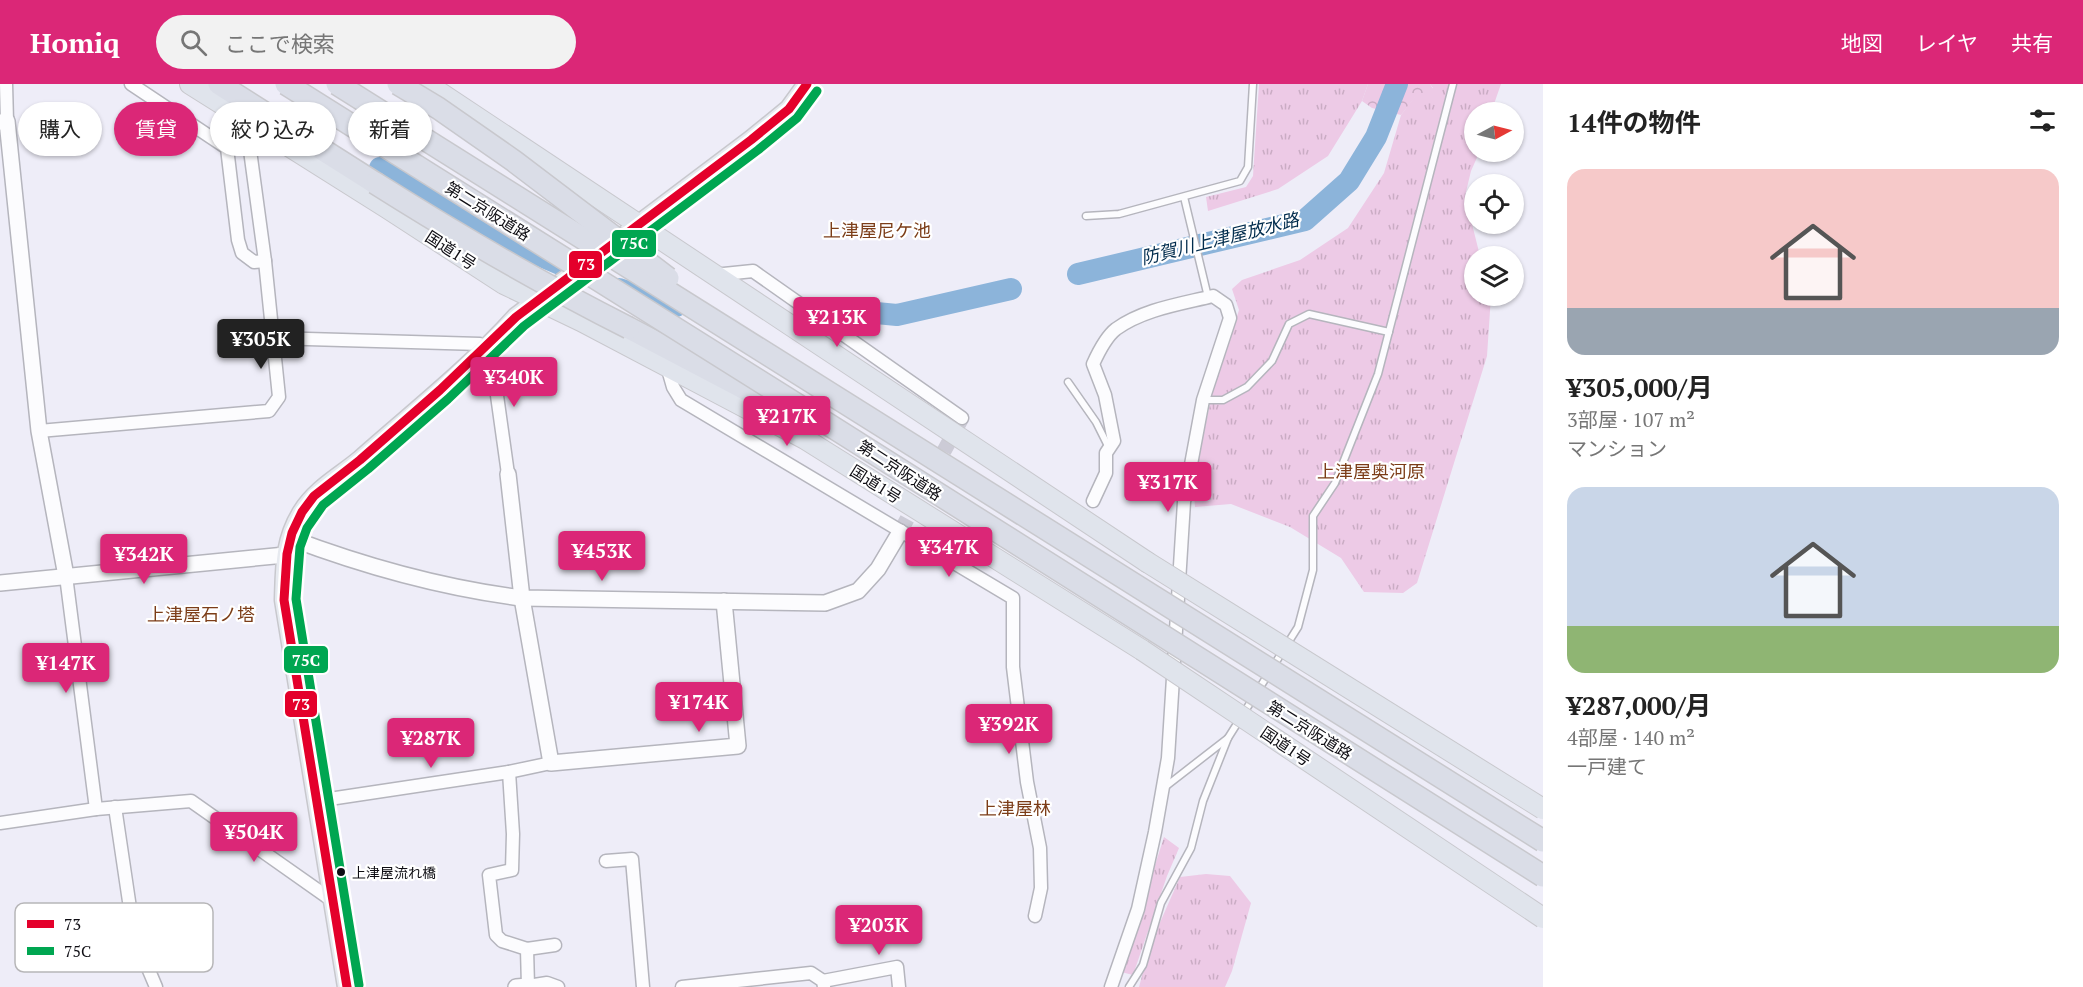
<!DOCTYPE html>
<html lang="ja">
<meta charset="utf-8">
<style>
body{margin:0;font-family:"PT Serif","Noto Sans JP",serif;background:#f2f2f2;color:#222;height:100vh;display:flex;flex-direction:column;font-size:22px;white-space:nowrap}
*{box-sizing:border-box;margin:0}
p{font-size:20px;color:#767676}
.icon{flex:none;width:33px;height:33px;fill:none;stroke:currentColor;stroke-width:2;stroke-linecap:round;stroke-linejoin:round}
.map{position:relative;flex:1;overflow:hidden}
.sheet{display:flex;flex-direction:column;background:#fff;width:540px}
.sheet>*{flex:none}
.top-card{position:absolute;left:18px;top:18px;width:570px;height:54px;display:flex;gap:12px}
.needle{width:39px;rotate:83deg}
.controls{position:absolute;left:1464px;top:18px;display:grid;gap:12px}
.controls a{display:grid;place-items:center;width:60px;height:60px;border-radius:50%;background:#fff;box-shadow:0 2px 4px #0004;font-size:30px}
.price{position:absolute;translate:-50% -51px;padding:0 14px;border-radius:6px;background:#db2777;color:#fff;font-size:20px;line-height:39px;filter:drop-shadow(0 2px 3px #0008)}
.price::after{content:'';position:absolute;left:50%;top:36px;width:18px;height:14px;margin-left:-9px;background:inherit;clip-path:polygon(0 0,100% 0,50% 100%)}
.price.current{background:#222;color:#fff}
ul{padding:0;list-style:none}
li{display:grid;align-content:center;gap:12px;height:318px;padding:0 24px}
li span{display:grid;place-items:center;height:186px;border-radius:18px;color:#555}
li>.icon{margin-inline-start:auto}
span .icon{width:108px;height:108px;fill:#fffc;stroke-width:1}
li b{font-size:26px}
h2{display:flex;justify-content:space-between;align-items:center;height:72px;padding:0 24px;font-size:26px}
.pill{padding:0 21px;border-radius:27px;background:#fff;box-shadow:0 2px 4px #0004;font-size:21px;line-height:54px}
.pill.current{background:#db2777;color:#fff}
header{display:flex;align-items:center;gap:36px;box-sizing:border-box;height:84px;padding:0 30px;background:#db2777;color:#fff}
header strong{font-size:28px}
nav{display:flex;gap:33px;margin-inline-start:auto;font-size:21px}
.search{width:420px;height:54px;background:#f2f2f2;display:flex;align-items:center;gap:15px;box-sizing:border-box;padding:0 21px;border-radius:33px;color:#767676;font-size:22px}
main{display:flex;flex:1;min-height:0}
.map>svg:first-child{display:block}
.grass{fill:url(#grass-tufts)}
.forest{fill:url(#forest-crowns)}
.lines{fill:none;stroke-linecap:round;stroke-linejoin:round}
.river{stroke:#8cb4da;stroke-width:22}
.tertiary-tunnel{stroke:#cccbd6;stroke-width:15;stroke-dasharray:15 8;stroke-linecap:butt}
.service-casing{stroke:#b5b5bd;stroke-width:9}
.minor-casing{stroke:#b5b5bd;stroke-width:15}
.tertiary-casing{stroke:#b5b5bd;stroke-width:18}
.primary-casing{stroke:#c8c8cd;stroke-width:21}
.trunk-casing{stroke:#c8c8cd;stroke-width:22}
.motorway-casing{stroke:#c8c8cd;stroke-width:24}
.service{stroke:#fcfcfe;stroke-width:6}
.minor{stroke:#fcfcfe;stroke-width:12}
.tertiary{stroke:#fcfcfe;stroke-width:15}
.primary{stroke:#e7eaf0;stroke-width:18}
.trunk{stroke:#e0e4ec;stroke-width:20}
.motorway{stroke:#dadde7;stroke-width:21}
.trunk-bridge-casing{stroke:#c8c8cd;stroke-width:22;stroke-linecap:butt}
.motorway-bridge-casing{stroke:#c8c8cd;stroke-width:24;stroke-linecap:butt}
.trunk-bridge{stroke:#e0e4ec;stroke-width:20}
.motorway-bridge{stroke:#dadde7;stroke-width:21}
.bus-1-casing{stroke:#fff;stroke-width:14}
.bus-2-casing{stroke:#fff;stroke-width:14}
.bus-1{stroke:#e4002b;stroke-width:9}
.bus-2{stroke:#00a651;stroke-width:9}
.bus-dot{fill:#0e0d13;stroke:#fff;stroke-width:2}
.labels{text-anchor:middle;stroke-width:4.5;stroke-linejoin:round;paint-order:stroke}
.bus-label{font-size:14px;fill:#0e0d13;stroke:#fff;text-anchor:start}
.street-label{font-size:16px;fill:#0e0d13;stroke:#fff}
.neighbourhood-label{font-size:18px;fill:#7c3d18;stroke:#fff}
.water-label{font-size:18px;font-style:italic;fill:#002c4d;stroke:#fff}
.key{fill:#fff;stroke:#b7b6b8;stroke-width:1.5}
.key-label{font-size:16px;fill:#0e0d13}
.line-badge{stroke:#fff;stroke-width:2}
.badge-label{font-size:16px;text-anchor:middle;font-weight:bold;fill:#fff}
</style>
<header>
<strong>Homiq</strong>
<div class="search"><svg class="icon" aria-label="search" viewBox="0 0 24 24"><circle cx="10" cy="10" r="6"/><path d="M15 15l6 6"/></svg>ここで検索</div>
<nav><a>地図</a><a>レイヤ</a><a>共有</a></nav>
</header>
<main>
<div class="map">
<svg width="1543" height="903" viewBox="0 0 1543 903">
<defs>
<pattern id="grass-tufts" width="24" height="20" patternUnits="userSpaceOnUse" patternTransform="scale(1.5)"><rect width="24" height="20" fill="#edcae6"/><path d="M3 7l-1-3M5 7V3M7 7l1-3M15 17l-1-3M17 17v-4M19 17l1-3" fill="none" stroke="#caacc4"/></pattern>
<pattern id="forest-crowns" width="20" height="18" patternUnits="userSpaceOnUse" patternTransform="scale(1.5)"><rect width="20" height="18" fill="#edcae6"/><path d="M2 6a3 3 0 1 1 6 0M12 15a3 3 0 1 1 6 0" fill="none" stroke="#caacc4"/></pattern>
</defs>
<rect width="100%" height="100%" fill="#eeedf8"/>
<!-- grass -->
<g class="grass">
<path d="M1259 0H1368L1362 17 1328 72 1278 105 1208 127 1206 113 1246 103 1253 92Z"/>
<path d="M1430 0H1501L1494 20 1489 28H1474V68H1479V69L1471 87 1465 112 1480 172H1474V212H1491L1487 272 1417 499 1403 509 1364 508 1341 474 1290 443 1231 420 1195 423 1193 399 1213 306 1239 226 1232 205 1242 196 1300 176 1348 144 1384 89 1401 31 1416 11 1433 4Z"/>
<path d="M1164 753 1179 764 1167 792 1133 891 1121 888Z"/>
<path d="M1206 790 1230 792 1251 819 1232 887 1225 903H1139L1151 859 1180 793Z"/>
</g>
<!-- forest -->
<path class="forest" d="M1368 0H1430L1433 5 1424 11 1416 12 1401 31 1372 24 1362 17Z"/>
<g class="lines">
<!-- river -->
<g class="river">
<path d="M380 84 478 145 569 184"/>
<path d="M1078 190 1305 136 1349 97 1376 53 1397 0"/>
<path d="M619 205 676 222"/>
<path d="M835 225 897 231 1011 205"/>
</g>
<!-- tertiary-tunnel -->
<path class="tertiary-tunnel" d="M900 448 962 334"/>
<!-- service casing -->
<g class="service-casing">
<g id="service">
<path d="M1184 113 1208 213"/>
<path d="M1086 132 1119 130 1240 97 1248 83 1253 0"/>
<path d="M1068 298 1096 338 1109 364"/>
<path d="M1203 316H1223L1247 303 1272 277 1289 240 1309 230 1389 248"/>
<path d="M1165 703 1228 654 1298 543 1313 486V432L1335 399 1378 290 1453 0"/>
<path d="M1129 903 1143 881 1161 819 1191 764 1203 717 1228 654"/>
</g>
</g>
<!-- minor casing -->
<g class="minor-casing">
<g id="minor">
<path d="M6 0 7 37"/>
<path d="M131 0 227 64 238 156 242 169 254 178 265 177"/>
<path d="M714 191 753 187 962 334"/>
<path d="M273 254 480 260 488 263 493 283 508 390"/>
<path d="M667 282 673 303 681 316 1013 514V583L1027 698 1040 764 1041 804 1035 832"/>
<path d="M39 347 269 327 279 313 265 177 249 59 254 41"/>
<path d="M1093 417 1106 389V369L1114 357 1105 311 1093 280C1098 269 1107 252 1116 245 1144 225 1181 220 1213 212L1226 221 1230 234 1203 316 1184 418 1168 674 1155 748 1138 825 1111 903"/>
<path d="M66 492 96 725"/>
<path d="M509 688 513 750 512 786 489 791 496 851 502 857 527 865 528 902 547 899 558 903"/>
<path d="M316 717 509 688 551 679"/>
<path d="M115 723 134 851 156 903"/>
<path d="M0 739 96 725 191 717 333 817"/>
<path d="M606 777 632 775 643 903"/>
<path d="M527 865 555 861"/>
<path d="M823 897 897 883 899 903"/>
<path d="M682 903 811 889 823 897 824 903"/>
</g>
</g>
<!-- tertiary casing -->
<g class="tertiary-casing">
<g id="tertiary">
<path d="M0 38 7 37 39 347 66 492"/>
<path d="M508 390 522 514 551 679 738 662 724 517"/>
<path d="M290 454C364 482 443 504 522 514L825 519 858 507 878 485 900 448"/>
<path d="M0 499 285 471"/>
<path d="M516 903 528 902"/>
</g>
</g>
<!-- primary casing -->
<g class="primary-casing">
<path id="primary" d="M347 903 284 516C285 483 284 457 302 428 316 405 341 392 360 376 413 329 469 285 516 233L751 56 789 25 807 0"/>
</g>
<!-- trunk casing -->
<g class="trunk-casing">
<g id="trunk">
<path d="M190 0 387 124 504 200 581 237 805 355 1142 566"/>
<path d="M427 0 1147 478"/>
</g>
</g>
<!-- motorway casing -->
<g class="motorway-casing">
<g id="motorway">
<path d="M219 0 375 99"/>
<path d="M629 244 808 338"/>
</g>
</g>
<!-- service -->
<use href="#service" class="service"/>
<!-- minor -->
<use href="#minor" class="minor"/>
<!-- tertiary -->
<use href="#tertiary" class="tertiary"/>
<!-- primary -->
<use href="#primary" class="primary"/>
<!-- trunk -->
<use href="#trunk" class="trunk"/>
<!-- motorway -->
<use href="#motorway" class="motorway"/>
<!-- trunk-bridge casing -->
<g class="trunk-bridge-casing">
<g id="trunk-bridge">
<path d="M1147 478 1543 725"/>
<path d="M1142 566 1543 834"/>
</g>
</g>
<!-- motorway-bridge casing -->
<g class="motorway-bridge-casing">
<g id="motorway-bridge">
<path d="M286 0C707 261 1123 529 1543 792"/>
<path d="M337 0 1543 757"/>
<path d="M398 0 438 24 514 77 668 194"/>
<path d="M375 99C459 152 540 199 629 244"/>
</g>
</g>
<!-- trunk-bridge -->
<use href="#trunk-bridge" class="trunk-bridge"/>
<!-- motorway-bridge -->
<use href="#motorway-bridge" class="motorway-bridge"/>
<!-- bus-1 casing -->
<g class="bus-1-casing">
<path id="bus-1" d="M347 903 284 516 287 470 292 449 302 428 314 412 360 376 440 306 516 233 751 56 789 25 807 0"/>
</g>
<!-- bus-2 casing -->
<g class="bus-2-casing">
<path id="bus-2" d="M359 901 296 515 300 463 307 444 323 421 368 385 448 315 524 242 758 66 797 34 817 7"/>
</g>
<!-- bus-1 -->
<use href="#bus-1" class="bus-1"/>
<!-- bus-2 -->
<use href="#bus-2" class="bus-2"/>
</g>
<!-- markers -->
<circle class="bus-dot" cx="341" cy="788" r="5"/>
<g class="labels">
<!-- bus labels -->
<g class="bus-label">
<text x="352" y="794">上津屋流れ橋</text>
</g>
<!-- street labels -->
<g class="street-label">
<text transform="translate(488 127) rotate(32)" y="6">第二京阪道路</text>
<text transform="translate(451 166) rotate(33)" y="6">国道1号</text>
<text transform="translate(900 386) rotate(33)" y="6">第二京阪道路</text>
<text transform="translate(876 400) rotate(32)" y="6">国道1号</text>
<text transform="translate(1310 646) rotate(32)" y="6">第二京阪道路</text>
<text transform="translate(1286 662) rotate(34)" y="6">国道1号</text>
</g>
<!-- neighbourhood labels -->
<g class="neighbourhood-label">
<text x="877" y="153">上津屋尼ケ池</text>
<text x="1371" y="394">上津屋奥河原</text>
<text x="201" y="537">上津屋石ノ塔</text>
<text x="1015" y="731">上津屋林</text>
</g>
<!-- water labels -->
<g class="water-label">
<text transform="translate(1220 155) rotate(-14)" y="6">防賀川上津屋放水路</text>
</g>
</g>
<!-- legend -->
<rect x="15" y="819" width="198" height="69" rx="9" class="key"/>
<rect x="27" y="836" width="27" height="8" fill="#e4002b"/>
<rect x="27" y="863" width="27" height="8" fill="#00a651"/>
<g class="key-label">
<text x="64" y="846">73</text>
<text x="64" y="873">75C</text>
</g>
<g class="line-badge">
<rect x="611" y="145" width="46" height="29" rx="6" fill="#00a651"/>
<rect x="568" y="166" width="35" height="29" rx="6" fill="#e4002b"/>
<rect x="283" y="561" width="46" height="29" rx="6" fill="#00a651"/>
<rect x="284" y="606" width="34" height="28" rx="6" fill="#e4002b"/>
</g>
<g class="badge-label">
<text x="634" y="165">75C</text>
<text x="586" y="186">73</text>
<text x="306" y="582">75C</text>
<text x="301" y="626">73</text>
</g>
</svg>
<div class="controls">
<a><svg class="needle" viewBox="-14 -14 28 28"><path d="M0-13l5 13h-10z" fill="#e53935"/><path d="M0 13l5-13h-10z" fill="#767676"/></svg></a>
<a><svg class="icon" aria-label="locate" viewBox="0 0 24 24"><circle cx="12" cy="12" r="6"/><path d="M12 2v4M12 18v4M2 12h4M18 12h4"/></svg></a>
<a><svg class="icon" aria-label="layers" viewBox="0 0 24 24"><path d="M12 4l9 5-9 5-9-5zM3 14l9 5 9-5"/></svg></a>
</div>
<b class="price" style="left:837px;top:264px">¥213K</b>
<b class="price current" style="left:261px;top:286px">¥305K</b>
<b class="price" style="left:514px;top:324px">¥340K</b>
<b class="price" style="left:787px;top:363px">¥217K</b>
<b class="price" style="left:1168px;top:429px">¥317K</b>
<b class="price" style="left:949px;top:494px">¥347K</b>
<b class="price" style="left:602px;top:498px">¥453K</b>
<b class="price" style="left:144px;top:501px">¥342K</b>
<b class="price" style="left:66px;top:610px">¥147K</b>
<b class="price" style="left:699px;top:649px">¥174K</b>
<b class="price" style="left:1009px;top:671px">¥392K</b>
<b class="price" style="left:431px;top:685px">¥287K</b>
<b class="price" style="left:254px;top:779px">¥504K</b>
<b class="price" style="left:879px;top:872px">¥203K</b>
<div class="top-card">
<a class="pill">購入</a>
<a class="pill current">賃貸</a>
<a class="pill">絞り込み</a>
<a class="pill">新着</a>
</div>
</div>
<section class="sheet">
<h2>14件の物件<svg class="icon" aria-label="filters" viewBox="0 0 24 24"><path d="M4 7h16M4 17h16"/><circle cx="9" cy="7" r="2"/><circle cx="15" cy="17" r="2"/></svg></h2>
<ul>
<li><span style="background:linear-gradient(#f6c9c9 75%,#9aa5b1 0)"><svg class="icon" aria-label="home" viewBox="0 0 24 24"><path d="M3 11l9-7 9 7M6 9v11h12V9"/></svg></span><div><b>¥305,000/月</b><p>3部屋 · 107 m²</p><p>マンション</p></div></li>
<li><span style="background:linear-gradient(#c9d6e8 75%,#8fb573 0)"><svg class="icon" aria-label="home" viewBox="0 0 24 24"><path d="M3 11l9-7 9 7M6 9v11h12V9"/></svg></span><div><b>¥287,000/月</b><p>4部屋 · 140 m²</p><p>一戸建て</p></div></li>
</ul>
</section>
</main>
